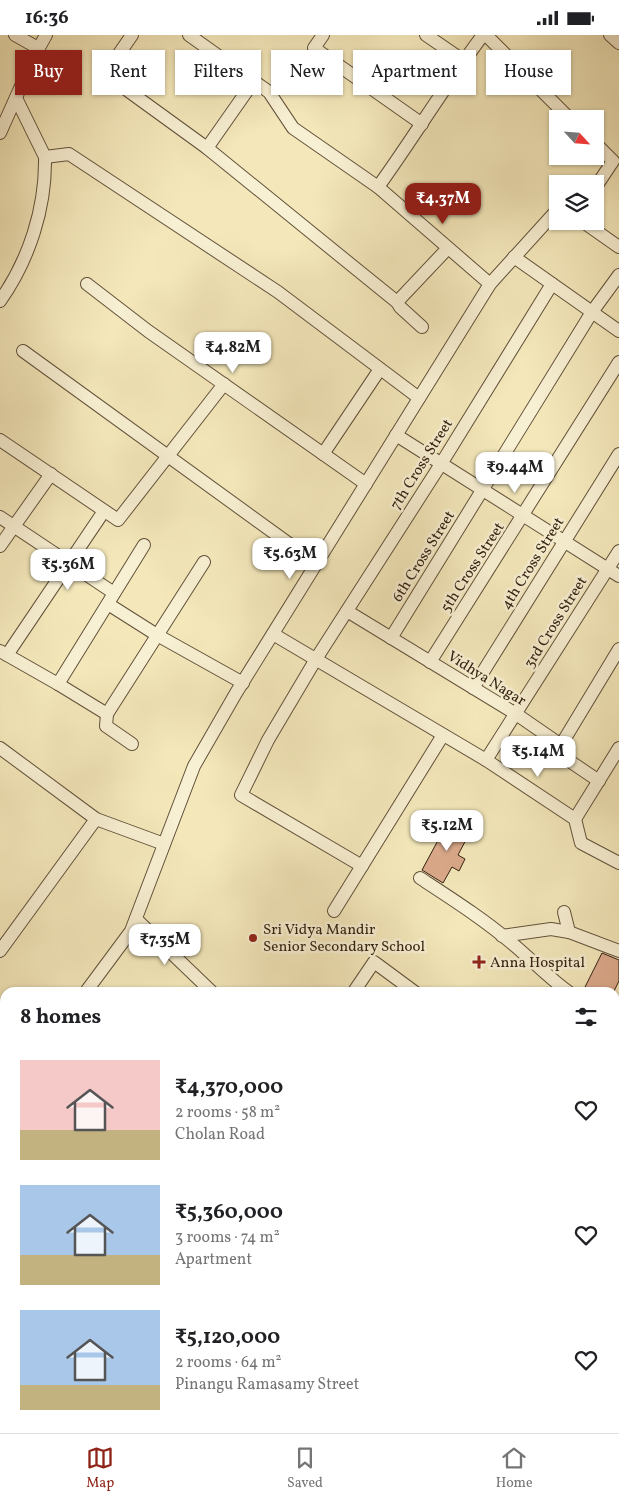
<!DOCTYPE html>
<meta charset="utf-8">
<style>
body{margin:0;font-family:Vollkorn,serif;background:#f2f2f2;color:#202124;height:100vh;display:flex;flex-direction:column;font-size:19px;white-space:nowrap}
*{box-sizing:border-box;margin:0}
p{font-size:16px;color:#757577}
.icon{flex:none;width:28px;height:28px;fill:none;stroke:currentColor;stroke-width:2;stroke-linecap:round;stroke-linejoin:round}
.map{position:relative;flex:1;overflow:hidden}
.side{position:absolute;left:0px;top:952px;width:620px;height:446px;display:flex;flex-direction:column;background:#fff;border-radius:15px 15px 0 0;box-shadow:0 1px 4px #0004}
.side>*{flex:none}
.top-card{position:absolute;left:15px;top:15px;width:590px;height:45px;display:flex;gap:10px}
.needle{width:32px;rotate:116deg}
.tools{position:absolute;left:549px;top:75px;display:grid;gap:10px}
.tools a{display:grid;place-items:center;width:55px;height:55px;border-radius:0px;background:#fff;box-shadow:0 1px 4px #0004;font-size:25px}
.price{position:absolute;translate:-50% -42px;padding:0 11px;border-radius:10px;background:#fff;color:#222;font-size:16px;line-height:32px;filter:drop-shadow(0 1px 2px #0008)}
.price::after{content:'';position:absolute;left:50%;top:30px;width:15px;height:11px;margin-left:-8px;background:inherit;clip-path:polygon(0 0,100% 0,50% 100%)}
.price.selected{background:#8f2418;color:#fff}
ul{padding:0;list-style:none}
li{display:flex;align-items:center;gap:15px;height:125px;padding:0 20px}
li span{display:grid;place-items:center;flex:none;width:140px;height:100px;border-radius:0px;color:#555}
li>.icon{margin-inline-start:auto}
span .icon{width:60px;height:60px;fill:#fffc;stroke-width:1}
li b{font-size:21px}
h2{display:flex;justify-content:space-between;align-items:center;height:60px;padding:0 20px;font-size:21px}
.pill{padding:0 18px;border-radius:0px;background:#fff;box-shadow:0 1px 4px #0004;font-size:18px;line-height:45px}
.pill.selected{background:#8f2418;color:#fff}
.status{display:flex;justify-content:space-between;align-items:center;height:35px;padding:0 25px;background:#fff;direction:ltr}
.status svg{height:14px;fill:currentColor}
.menu{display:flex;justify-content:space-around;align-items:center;height:70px;border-top:1px solid #e0e0e0;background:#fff;font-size:14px;color:#757577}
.menu a{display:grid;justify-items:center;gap:2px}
.menu .selected{color:#8f2418}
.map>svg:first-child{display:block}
.building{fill:#dcaa8c;stroke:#311f0f}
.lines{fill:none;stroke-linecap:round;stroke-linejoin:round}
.minor-casing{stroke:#62513a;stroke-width:14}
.secondary-casing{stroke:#311f0f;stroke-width:19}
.minor{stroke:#f8f0d3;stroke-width:12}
.secondary{stroke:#f8f0d3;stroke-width:18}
.poi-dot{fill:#8f2418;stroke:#f8f0d3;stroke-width:2}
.labels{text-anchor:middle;stroke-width:5;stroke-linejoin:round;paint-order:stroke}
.street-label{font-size:15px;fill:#311f0f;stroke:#f8f0d3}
.poi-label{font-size:15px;fill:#311f0f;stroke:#f8f0d3;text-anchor:start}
</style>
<div class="status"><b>16:36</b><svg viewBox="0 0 49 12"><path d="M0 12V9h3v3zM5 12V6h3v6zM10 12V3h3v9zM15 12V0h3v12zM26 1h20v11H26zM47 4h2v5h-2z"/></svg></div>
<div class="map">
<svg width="619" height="1398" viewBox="0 0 619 1398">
<rect width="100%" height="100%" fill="#f4e8bb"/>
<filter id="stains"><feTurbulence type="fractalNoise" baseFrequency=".004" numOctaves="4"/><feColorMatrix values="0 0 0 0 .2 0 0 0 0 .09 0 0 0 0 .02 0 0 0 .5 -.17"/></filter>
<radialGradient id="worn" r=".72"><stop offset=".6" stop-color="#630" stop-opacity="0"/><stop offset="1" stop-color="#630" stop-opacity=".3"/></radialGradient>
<!-- building -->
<g class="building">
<path d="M449 785 470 797 458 820 465 824 459 836 452 832 443 848 422 835Z"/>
<path d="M602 918 619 925V946L613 958H582Z"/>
</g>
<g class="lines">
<!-- minor casing -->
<g class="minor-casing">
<g id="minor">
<path d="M15 0 38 13"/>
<path d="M132 0 105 39 207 113 254 46"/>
<path d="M189 0 269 57 293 93 378 152C414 102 446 49 483 0"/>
<path d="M323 0 314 13 422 89"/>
<path d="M426 0 464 26"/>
<path d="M486 0 570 84"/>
<path d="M610 0 619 8"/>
<path d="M16 63 45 122 69 119 278 257 419 363"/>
<path d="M0 98 35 20 46 0"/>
<path d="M595 108 613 126 595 153"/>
<path d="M207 113 397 267 400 272 422 292"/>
<path d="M378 152 490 249"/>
<path d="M582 186 619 212"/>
<path d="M514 222 619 296"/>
<path d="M87 249 148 296 366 449"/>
<path d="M0 266C29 225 46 173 45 122"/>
<path d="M397 267 448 213"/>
<path d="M23 316 317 529"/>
<path d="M396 400 619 541"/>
<path d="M0 405 118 485 224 349"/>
<path d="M323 419 380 334"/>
<path d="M0 482 114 558"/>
<path d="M0 511 51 439"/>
<path d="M108 569 157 600 243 648"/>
<path d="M347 576 516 679 561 710 562 721 599 746"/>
<path d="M273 599 486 725 575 784 581 808 619 828"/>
<path d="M391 603 592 277 619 240"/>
<path d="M0 616 58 649 107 679 204 527"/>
<path d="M7 620 104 476"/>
<path d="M430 627 619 327"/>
<path d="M58 649 144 510"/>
<path d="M473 653 619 419"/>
<path d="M107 679 106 691 132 709"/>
<path d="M561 710 619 614"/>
<path d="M0 713 96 784 164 809"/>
<path d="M486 725 619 516"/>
<path d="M575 784 619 713"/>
<path d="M362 831 241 760 268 705 316 624 441 429 552 249"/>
<path d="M420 843C452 864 485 885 514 910 533 926 550 944 570 958"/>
<path d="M334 876 443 700"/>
<path d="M564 877 569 897"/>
<path d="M136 884 213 958"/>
<path d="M502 901 551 894 569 897 619 916"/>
<path d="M0 916 96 784"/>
<path d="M85 958 131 896 194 731 236 658 490 249 558 174"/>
<path d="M353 958 374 927 416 958"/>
<path d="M615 980 619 979"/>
<path d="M0 1069 5 1062"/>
<path d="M615 1103 619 1106"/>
<path d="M0 1158 5 1163"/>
<path d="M0 1188 5 1181"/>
<path d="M0 1266 5 1260"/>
<path d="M0 1334 5 1337"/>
<path d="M615 1388 619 1390"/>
<path d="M100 1394 107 1398"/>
<path d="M29 1398 31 1394"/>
<path d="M146 1398 148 1394"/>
<path d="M463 1398 466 1394"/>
</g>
</g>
<!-- secondary casing -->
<g class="secondary-casing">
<g id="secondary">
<path d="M615 1181 619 1171"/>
<path d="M536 1398 537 1394"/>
</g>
</g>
<!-- minor -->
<use href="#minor" class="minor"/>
<!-- secondary -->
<use href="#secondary" class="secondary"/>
</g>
<!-- markers -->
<g class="poi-dot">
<circle cx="253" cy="903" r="5"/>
<path d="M476.5 919.5h5v5h5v5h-5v5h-5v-5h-5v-5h5z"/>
</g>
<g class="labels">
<!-- street labels -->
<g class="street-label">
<text transform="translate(421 429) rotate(-58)" y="5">7th Cross Street</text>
<text transform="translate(423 521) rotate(-58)" y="5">6th Cross Street</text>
<text transform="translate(532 528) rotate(-58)" y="5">4th Cross Street</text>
<text transform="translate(472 532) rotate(-57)" y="5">5th Cross Street</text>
<text transform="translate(555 587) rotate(-58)" y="5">3rd Cross Street</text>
<text transform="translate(487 643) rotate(32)" y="5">Vidhya Nagar</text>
</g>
<!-- poi labels -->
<g class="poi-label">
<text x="263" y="899">Sri Vidya Mandir<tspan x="263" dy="17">Senior Secondary School</tspan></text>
<text x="490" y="932">Anna Hospital</text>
</g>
</g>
<rect width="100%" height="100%" filter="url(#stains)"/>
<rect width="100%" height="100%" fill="url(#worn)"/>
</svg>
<div class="tools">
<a><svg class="needle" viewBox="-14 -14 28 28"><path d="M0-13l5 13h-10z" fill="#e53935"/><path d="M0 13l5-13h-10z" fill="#757577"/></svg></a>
<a><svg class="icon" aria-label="layers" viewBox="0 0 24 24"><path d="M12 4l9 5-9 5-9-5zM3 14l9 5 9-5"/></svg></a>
</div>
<b class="price selected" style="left:443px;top:190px">₹4.37M</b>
<b class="price" style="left:233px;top:339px">₹4.82M</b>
<b class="price" style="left:515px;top:459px">₹9.44M</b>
<b class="price" style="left:290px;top:545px">₹5.63M</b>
<b class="price" style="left:68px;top:556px">₹5.36M</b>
<b class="price" style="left:538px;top:743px">₹5.14M</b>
<b class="price" style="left:447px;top:817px">₹5.12M</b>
<b class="price" style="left:165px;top:931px">₹7.35M</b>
<div class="top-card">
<a class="pill selected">Buy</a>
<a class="pill">Rent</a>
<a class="pill">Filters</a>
<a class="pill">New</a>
<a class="pill">Apartment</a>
<a class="pill">House</a>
</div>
<section class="side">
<h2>8 homes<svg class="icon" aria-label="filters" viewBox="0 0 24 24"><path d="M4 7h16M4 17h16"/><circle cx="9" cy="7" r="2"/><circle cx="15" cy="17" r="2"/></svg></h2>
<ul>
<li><span style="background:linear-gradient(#f6c9c9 70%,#c2b280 0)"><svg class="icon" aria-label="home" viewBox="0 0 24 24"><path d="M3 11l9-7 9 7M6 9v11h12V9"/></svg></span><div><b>₹4,370,000</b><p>2 rooms · 58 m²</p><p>Cholan Road</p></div><svg class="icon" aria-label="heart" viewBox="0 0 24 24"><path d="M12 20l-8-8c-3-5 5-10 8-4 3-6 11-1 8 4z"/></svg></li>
<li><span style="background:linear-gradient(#a9c7e8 70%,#c2b280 0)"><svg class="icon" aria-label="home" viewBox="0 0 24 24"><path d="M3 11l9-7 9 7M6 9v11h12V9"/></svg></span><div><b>₹5,360,000</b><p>3 rooms · 74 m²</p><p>Apartment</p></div><svg class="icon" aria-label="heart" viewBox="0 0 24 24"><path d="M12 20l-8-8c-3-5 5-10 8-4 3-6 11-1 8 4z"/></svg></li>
<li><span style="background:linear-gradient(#a9c7e8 75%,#c2b280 0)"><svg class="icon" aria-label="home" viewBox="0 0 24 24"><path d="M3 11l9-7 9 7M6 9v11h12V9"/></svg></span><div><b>₹5,120,000</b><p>2 rooms · 64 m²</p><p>Pinangu Ramasamy Street</p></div><svg class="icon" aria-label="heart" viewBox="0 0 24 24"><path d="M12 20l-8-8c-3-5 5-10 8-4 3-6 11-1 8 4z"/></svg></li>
</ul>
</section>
</div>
<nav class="menu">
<a class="selected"><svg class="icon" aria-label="map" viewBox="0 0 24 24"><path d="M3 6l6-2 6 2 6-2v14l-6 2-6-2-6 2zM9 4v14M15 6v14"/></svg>Map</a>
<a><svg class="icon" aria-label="saved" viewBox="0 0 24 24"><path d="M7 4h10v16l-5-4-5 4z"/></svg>Saved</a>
<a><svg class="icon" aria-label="home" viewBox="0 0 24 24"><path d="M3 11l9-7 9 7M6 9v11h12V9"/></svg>Home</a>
</nav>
